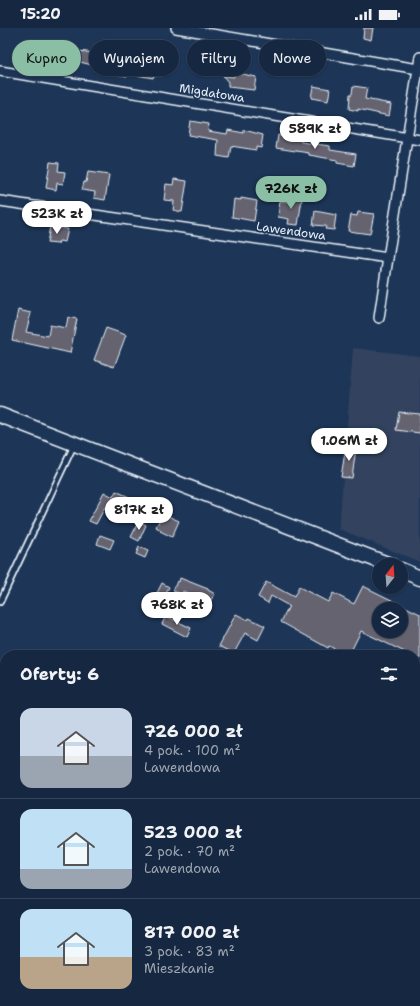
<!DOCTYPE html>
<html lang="pl">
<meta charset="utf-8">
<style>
body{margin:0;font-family:"Shantell Sans",sans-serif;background:#23344c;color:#f1f3f6;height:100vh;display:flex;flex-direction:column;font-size:15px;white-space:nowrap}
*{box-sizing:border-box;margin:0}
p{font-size:13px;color:#9ea6b1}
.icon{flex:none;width:22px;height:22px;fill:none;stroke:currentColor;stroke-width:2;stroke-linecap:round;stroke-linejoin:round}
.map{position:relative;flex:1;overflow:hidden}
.sheet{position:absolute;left:0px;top:622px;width:420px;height:356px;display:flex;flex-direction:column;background:#162841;border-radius:16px 16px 0 0;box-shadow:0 1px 3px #0004,0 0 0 1px #35445a}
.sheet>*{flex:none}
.top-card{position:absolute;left:12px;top:12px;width:396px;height:36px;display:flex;gap:8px}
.needle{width:26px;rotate:17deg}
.fabs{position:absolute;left:372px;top:530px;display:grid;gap:8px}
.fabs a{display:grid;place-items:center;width:36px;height:36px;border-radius:50%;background:#162841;box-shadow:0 1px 3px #0004,0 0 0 1px #35445a;font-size:20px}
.price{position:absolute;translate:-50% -34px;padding:0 9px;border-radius:14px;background:#fff;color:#222;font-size:13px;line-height:26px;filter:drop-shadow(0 1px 2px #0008)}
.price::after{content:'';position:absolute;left:50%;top:24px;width:12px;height:9px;margin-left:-6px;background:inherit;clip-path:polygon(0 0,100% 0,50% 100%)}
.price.current{background:#8abfa5;color:#111}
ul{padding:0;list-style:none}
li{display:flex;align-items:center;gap:12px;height:100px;padding:0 20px}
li+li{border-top:1px solid #35445a}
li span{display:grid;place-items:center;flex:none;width:112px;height:80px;border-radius:12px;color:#555}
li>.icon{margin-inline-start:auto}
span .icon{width:48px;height:48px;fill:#fffc;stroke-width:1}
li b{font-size:17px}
h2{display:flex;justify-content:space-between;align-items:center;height:48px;padding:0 20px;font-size:17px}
.pill{padding:0 14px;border-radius:18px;background:#162841;box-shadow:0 1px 3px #0004,0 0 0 1px #35445a;font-size:14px;line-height:36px}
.pill.current{background:#8abfa5;color:#111}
.status{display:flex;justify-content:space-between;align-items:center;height:28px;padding:0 20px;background:#162841;direction:ltr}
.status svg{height:11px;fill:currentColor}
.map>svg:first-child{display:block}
.built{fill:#33435e}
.building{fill:#656370;stroke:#e8f1f8;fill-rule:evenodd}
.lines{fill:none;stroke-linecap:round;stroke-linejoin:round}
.service-casing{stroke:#e8f1f8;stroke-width:8}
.minor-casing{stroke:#e8f1f8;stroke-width:12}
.primary-casing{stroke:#e8f1f8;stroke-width:17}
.service{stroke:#1d3557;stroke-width:4.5}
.minor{stroke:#1d3557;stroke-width:9}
.primary{stroke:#1d3557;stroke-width:14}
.labels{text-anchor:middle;stroke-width:3.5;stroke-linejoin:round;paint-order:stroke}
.street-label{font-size:12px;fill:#e8f1f8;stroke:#1d3557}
</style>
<div class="status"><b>15:20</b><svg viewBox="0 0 49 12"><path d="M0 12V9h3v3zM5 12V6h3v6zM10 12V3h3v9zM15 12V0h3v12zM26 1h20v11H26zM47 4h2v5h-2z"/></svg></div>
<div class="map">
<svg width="420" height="978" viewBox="0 0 420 978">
<rect width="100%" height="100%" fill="#1d3557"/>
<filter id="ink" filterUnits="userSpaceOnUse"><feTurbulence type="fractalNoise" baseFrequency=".025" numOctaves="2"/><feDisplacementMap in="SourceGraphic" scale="8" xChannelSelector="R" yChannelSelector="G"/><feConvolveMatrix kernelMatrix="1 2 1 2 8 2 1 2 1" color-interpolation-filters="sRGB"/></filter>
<g filter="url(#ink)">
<!-- built -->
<path class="built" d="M353 320 420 328V534L339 501Z"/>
<!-- building -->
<g class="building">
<path d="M364 0H373L371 12 363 10Z"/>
<path d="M73 23 78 24 79 23 94 25 92 37 72 32Z"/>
<path d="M117 25 131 27 127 48 114 46V44L106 43 109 26 117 28Z"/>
<path d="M149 33 156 34V37L163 38 161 48 154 47 153 50 131 46Z"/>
<path d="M234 44 256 49 254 62 228 59V54L223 48 234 49Z"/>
<path d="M313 58 330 61 328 73 311 70Z"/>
<path d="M353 58 367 60 365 71 391 76 389 88 358 81V83L349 81 350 66H352Z"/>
<path d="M190 93 209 96 208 103 227 106 228 102 244 105V102L263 107 261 120 256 119V122L231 118 229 130 217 128 218 112 188 107Z"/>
<path d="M278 107 301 112V114L330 118V122L356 126 354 138 337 135V132L309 127V125L276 120Z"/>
<path d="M50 134 59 135 58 143 65 144 63 156 57 155 56 162 46 160Z"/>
<path d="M88 144 109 147 105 172 94 170 95 164 82 162 84 154H86Z"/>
<path d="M174 151 187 153 182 184 173 182 174 173 164 172 166 156 173 157Z"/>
<path d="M289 169 302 171 298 197 288 196 289 191 278 189 280 173 288 174Z"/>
<path d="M241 170 257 173 254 193 232 189 234 171 241 172Z"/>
<path d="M315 183 336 187 334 202 325 201 326 198 313 197Z"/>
<path d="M358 184 374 186 370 206 348 203 351 187 357 188Z"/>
<path d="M50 198 68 201 65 214 59 213 58 216 47 215Z"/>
<path d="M18 282 31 285 26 304 48 308 50 297 66 300 68 289 77 291 70 325 12 312Z"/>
<path d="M106 300 126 307 114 339 94 332Z"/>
<path d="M399 384 420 386V405L396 402Z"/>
<path d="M346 418 356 420 352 450 341 449Z"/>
<path d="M116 463 129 469 122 486 117 483 116 485 105 479 96 496 89 493 104 464 113 469Z"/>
<path d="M168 488 179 493 172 509 160 503 161 502 156 499 161 489 166 491Z"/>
<path d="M139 493 146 497 139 513 131 509Z"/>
<path d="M100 507 114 512 110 521 97 516Z"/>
<path d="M139 519 148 523 145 530 136 526Z"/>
<path d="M180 550 208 561V562L215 566 208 576 197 570 198 569 183 563 182 566 173 563 177 553 179 554Z"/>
<path d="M266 554 294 569 299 559 328 574 333 565 354 576 363 558 420 586V631L415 629V627H411L361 603 349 627H347L329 618 328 620 281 594 289 578 271 568 268 575 258 569ZM379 581H401V603H379Z"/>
<path d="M162 555 169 559 161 577 153 573Z"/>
<path d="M236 586 248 592 249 590 265 598 258 612 245 605 234 625 219 618Z"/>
<path d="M166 588 191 600 187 609 162 596Z"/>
</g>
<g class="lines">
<!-- service casing -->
<g class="service-casing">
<path id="service" d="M0 574 74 417"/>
</g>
<!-- minor casing -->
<g class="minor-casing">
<g id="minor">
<path d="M176 0 418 41"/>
<path d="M0 43 420 112"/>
<path d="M0 173 388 230 420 29"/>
<path d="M379 290 388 230"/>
<path d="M415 760 420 751"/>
<path d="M415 873 420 875"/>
<path d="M259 973 262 978"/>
<path d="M298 978 301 973"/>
</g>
</g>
<!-- primary casing -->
<g class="primary-casing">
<g id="primary">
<path d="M0 387 390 537"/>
<path d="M401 542 420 550"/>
</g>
</g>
<!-- service -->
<use href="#service" class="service"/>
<!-- minor -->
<use href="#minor" class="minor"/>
<!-- primary -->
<use href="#primary" class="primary"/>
</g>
</g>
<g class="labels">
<!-- street labels -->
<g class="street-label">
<text transform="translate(212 65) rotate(9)" y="4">Migdałowa</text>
<text transform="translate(291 203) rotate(8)" y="4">Lawendowa</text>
</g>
</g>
</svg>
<div class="fabs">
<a><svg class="needle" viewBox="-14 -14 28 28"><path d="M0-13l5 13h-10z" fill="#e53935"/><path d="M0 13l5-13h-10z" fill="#9ea6b1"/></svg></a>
<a><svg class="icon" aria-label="layers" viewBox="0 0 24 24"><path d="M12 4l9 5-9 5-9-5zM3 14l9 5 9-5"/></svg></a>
</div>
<b class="price" style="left:315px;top:122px">589K zł</b>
<b class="price current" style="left:291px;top:182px">726K zł</b>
<b class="price" style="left:57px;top:207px">523K zł</b>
<b class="price" style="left:349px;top:434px">1.06M zł</b>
<b class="price" style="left:139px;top:503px">817K zł</b>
<b class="price" style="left:177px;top:598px">768K zł</b>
<div class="top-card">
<a class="pill current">Kupno</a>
<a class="pill">Wynajem</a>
<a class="pill">Filtry</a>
<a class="pill">Nowe</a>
</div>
<section class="sheet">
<h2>Oferty: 6<svg class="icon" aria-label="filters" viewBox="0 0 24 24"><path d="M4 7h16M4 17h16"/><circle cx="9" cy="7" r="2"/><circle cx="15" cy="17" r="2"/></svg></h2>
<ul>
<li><span style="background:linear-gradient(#c9d6e8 60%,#9aa5b1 0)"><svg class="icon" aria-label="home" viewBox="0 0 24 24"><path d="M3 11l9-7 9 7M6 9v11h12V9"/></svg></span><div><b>726 000 zł</b><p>4 pok. · 100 m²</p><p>Lawendowa</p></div></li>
<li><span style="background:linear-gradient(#bfe0f5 75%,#9aa5b1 0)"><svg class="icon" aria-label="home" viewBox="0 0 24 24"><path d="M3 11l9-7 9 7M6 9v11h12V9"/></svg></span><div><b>523 000 zł</b><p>2 pok. · 70 m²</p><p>Lawendowa</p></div></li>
<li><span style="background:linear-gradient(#bfe0f5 60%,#b9a48a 0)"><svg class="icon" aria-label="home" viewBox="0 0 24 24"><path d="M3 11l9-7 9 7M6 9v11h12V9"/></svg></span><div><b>817 000 zł</b><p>3 pok. · 83 m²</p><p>Mieszkanie</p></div></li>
</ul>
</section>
</div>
